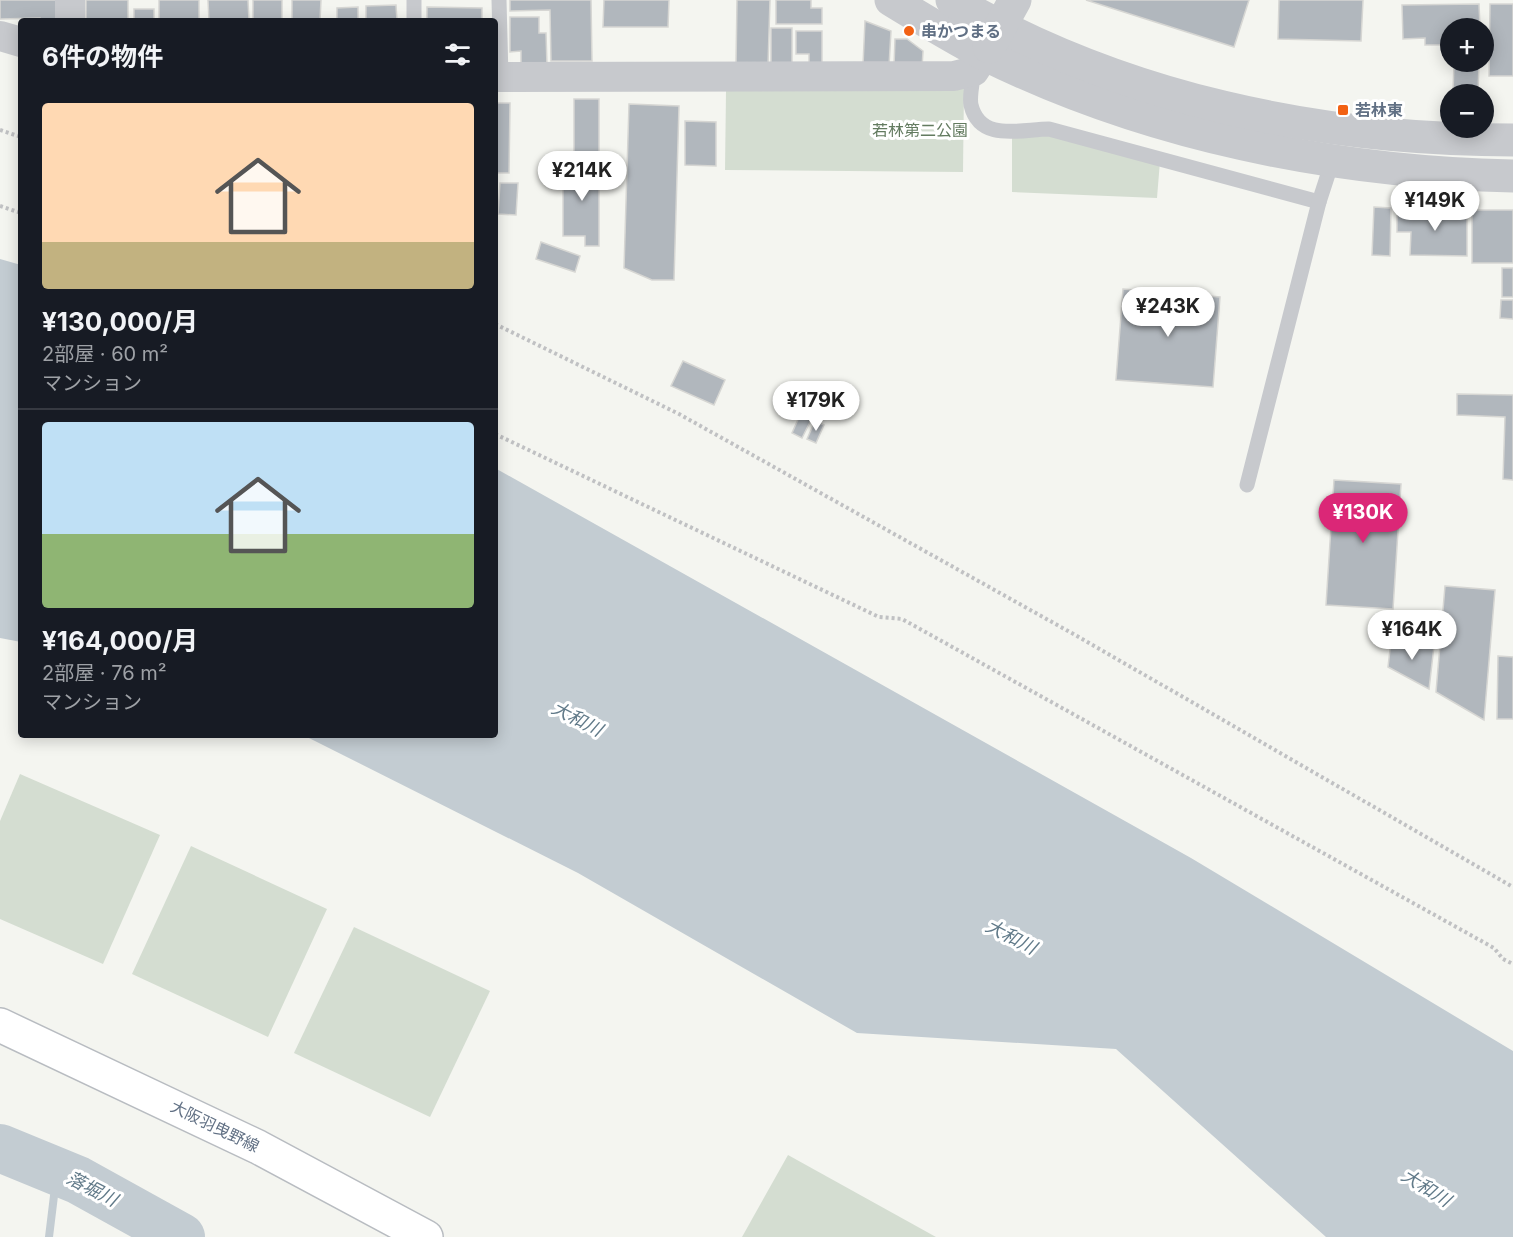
<!DOCTYPE html>
<html lang="ja">
<meta charset="utf-8">
<style>
body{margin:0;font-family:Inter,"Noto Sans JP",sans-serif;background:#20242c;color:#f1f3f6;height:100vh;display:flex;flex-direction:column;font-size:22px;white-space:nowrap}
*{box-sizing:border-box;margin:0}
p{font-size:20px;color:#9ea1a6}
.icon{flex:none;width:33px;height:33px;fill:none;stroke:currentColor;stroke-width:2;stroke-linecap:round;stroke-linejoin:round}
.map{position:relative;flex:1;overflow:hidden}
.details{position:absolute;left:18px;top:18px;width:480px;height:720px;display:flex;flex-direction:column;background:#171b24;border-radius:6px;box-shadow:0 3px 15px #0003}
.details>*{flex:none}
.controls{position:absolute;left:1440px;top:18px;display:grid;gap:12px}
.controls a{display:grid;place-items:center;width:54px;height:54px;border-radius:50%;background:#171b24;box-shadow:0 3px 15px #0003;font-size:30px}
.price{position:absolute;translate:-50% -51px;padding:0 14px;border-radius:21px;background:#fff;color:#222;font-size:20px;line-height:39px;filter:drop-shadow(0 2px 3px #0008)}
.price::after{content:'';position:absolute;left:50%;top:36px;width:18px;height:14px;margin-left:-9px;background:inherit;clip-path:polygon(0 0,100% 0,50% 100%)}
.price.on{background:#db2777;color:#fff}
ul{padding:0;list-style:none}
li{display:grid;align-content:center;gap:12px;height:318px;padding:0 24px}
li+li{border-top:2px solid #363941}
li span{display:grid;place-items:center;height:186px;border-radius:6px;color:#555}
li>.icon{margin-inline-start:auto}
span .icon{width:108px;height:108px;fill:#fffc;stroke-width:1}
li b{font-size:26px}
h2{display:flex;justify-content:space-between;align-items:center;height:72px;padding:0 24px;font-size:26px}
.map>svg:first-child{display:block}
.green{fill:#d4ddd1}
.water{fill:#c3ccd2}
.lines{fill:none;stroke-linecap:round;stroke-linejoin:round}
.stream{stroke:#c3ccd2;stroke-width:8}
.river{stroke:#c3ccd2;stroke-width:48}
.building{fill:#b1b7bd;stroke:#d6d6d3;stroke-width:1.5}
.secondary-casing{stroke:#b8bcc1;stroke-width:36}
.path{stroke:#c0c1c3;stroke-width:4;stroke-dasharray:3 3;stroke-linecap:butt}
.service{stroke:#c7c9cd;stroke-width:15}
.minor{stroke:#c7c9cd;stroke-width:30}
.tertiary{stroke:#c7c9cd;stroke-width:33}
.secondary{stroke:#fff;stroke-width:33}
.poi-dot{fill:#f26113;stroke:#fff;stroke-width:2}
.labels{text-anchor:middle;stroke-width:6;stroke-linejoin:round;paint-order:stroke}
.poi-label{font-size:16px;font-weight:bold;fill:#617084;stroke:#fff;text-anchor:start}
.park-label{font-size:16px;fill:#637b60;stroke:#fff}
.street-label{font-size:16px;fill:#617084;stroke:#fff}
.water-label{font-size:18px;font-style:italic;fill:#617a89;stroke:#fff}
</style>
<div class="map">
<svg width="1513" height="1237" viewBox="0 0 1513 1237">
<rect width="100%" height="100%" fill="#f4f5f0"/>
<!-- green -->
<g class="green">
<path d="M964 86 963 172 725 170 726 91Z"/>
<path d="M1031 129 1160 161 1157 198 1012 192V133Z"/>
<path d="M20 774 160 835 103 964 0 919V821Z"/>
<path d="M191 846 327 909 268 1037 132 974Z"/>
<path d="M354 927 490 991 430 1117 294 1053Z"/>
<path d="M788 1155 936 1237H742Z"/>
</g>
<!-- water -->
<g class="water">
<path d="M0 259 21 265V642L0 638Z"/>
<path d="M495 468 1191 858 1513 1051V1237H1326L1116 1049 857 1033 578 873 303 735H495Z"/>
</g>
<g class="lines">
<!-- stream -->
<path class="stream" d="M49 1237 57 1171"/>
<!-- river -->
<path class="river" d="M0 1148 78 1180 181 1237"/>
</g>
<!-- building -->
<g class="building">
<path d="M0 0H58V21H40V18L0 19Z"/>
<rect x="86" y="0" width="42" height="21"/>
<rect x="159" y="0" width="40" height="21"/>
<path d="M208 0H248L249 21H209Z"/>
<rect x="253" y="0" width="29" height="21"/>
<path d="M292 0H321L320 21H292Z"/>
<path d="M510 0H591L592 61H551L550 10 510 11Z"/>
<path d="M604 0H669L668 27H603Z"/>
<path d="M737 0H770L768 65 736 64Z"/>
<path d="M776 0H811V8H822V24H776Z"/>
<path d="M1086 0H1249L1234 47Z"/>
<path d="M1279 0H1363L1361 41 1278 39Z"/>
<path d="M1479 4 1480 28H1450V45H1425V38L1403 39 1402 5Z"/>
<path d="M1490 4H1513V76H1489Z"/>
<path d="M396 5 397 21H366V6Z"/>
<path d="M358 7V21H337V8Z"/>
<path d="M427 7 482 8V21H427Z"/>
<rect x="134" y="9" width="20" height="12"/>
<path d="M510 17H539V33H546L547 66H521V51L510 52Z"/>
<path d="M865 21 891 31 889 66 863 65Z"/>
<rect x="771" y="28" width="21" height="35"/>
<path d="M796 31H822V63H809V54H796Z"/>
<path d="M895 39H907L923 51 922 68 894 66Z"/>
<path d="M1454 62H1479L1478 94 1453 93Z"/>
<path d="M574 99H599V156L574 157Z"/>
<path d="M495 103H510L509 173H495Z"/>
<path d="M629 104 679 106 674 280H652L624 268Z"/>
<path d="M685 121 716 122V166L685 165Z"/>
<path d="M563 163H599V246H585V236H563Z"/>
<path d="M500 183H518L516 215 498 214Z"/>
<path d="M1374 207 1391 208 1390 256 1372 255Z"/>
<path d="M1397 210H1467V256L1410 255 1411 232H1397Z"/>
<rect x="1472" y="210" width="41" height="53"/>
<path d="M541 242 580 256 575 272 536 259Z"/>
<rect x="1502" y="268" width="11" height="29"/>
<path d="M1123 289 1220 297 1213 387 1116 380Z"/>
<path d="M1501 300H1513V319L1500 318Z"/>
<path d="M683 361 725 380 714 405 671 386Z"/>
<path d="M1457 394 1513 395V480L1503 479 1505 417 1457 415Z"/>
<path d="M800 415 811 420 802 438 792 433Z"/>
<path d="M815 421 824 425 816 443 807 439Z"/>
<path d="M1334 480 1401 484 1393 609 1326 605Z"/>
<path d="M1445 586 1495 590 1484 720 1436 692Z"/>
<path d="M1391 641 1434 646 1429 689 1388 667Z"/>
<path d="M1498 656 1513 657V719H1497Z"/>
</g>
<g class="lines">
<!-- secondary casing -->
<g class="secondary-casing">
<path id="secondary" d="M0 1025 258 1147 426 1237"/>
</g>
<!-- path -->
<g class="path">
<path d="M0 130 21 137"/>
<path d="M0 206 21 213"/>
<path d="M495 324 679 414 1077 636 1513 887"/>
<path d="M495 434 879 617 902 619 1494 948 1503 959 1513 964"/>
</g>
<!-- service -->
<g class="service">
<path d="M414 0V21"/>
<path d="M499 0 501 77"/>
<path d="M974 71C973 81 969 95 971 105 980 143 1022 129 1049 129L1319 202"/>
<path d="M1247 485 1319 202 1333 159"/>
</g>
<!-- minor -->
<g class="minor">
<path d="M70 21V0"/>
<path d="M0 36 21 42"/>
<path d="M495 77 954 76 974 71 985 54"/>
</g>
<!-- tertiary -->
<g class="tertiary">
<path d="M891 0C922 19 953 38 986 55 1148 135 1333 172 1513 176"/>
<path d="M952 0C1122 99 1318 140 1513 140"/>
<path d="M989 47 1015 0"/>
</g>
<!-- secondary -->
<use href="#secondary" class="secondary"/>
</g>
<!-- markers -->
<g class="poi-dot">
<circle cx="909" cy="31" r="6"/>
<rect x="1337" y="104" width="12" height="12" rx="3"/>
</g>
<g class="labels">
<!-- poi labels -->
<g class="poi-label">
<text x="921" y="37">串かつまる</text>
<text x="1355" y="116">若林東</text>
</g>
<!-- park labels -->
<g class="park-label">
<text x="920" y="136">若林第二公園</text>
</g>
<!-- street labels -->
<g class="street-label">
<text transform="translate(215 1126) rotate(26)" y="6">大阪羽曳野線</text>
</g>
<!-- water labels -->
<g class="water-label">
<text transform="translate(577 719) rotate(27)" y="6">大和川</text>
<text transform="translate(1011 937) rotate(27)" y="6">大和川</text>
<text transform="translate(1426 1188) rotate(32)" y="6">大和川</text>
<text transform="translate(92 1189) rotate(27)" y="6">落堀川</text>
</g>
</g>
</svg>
<div class="controls">
<a>+</a>
<a>−</a>
</div>
<b class="price" style="left:582px;top:202px">¥214K</b>
<b class="price" style="left:1435px;top:232px">¥149K</b>
<b class="price" style="left:1168px;top:338px">¥243K</b>
<b class="price" style="left:816px;top:432px">¥179K</b>
<b class="price on" style="left:1363px;top:544px">¥130K</b>
<b class="price" style="left:1412px;top:661px">¥164K</b>
<section class="details">
<h2>6件の物件<svg class="icon" aria-label="filters" viewBox="0 0 24 24"><path d="M4 7h16M4 17h16"/><circle cx="9" cy="7" r="2"/><circle cx="15" cy="17" r="2"/></svg></h2>
<ul>
<li><span style="background:linear-gradient(#ffd9b3 75%,#c2b280 0)"><svg class="icon" aria-label="home" viewBox="0 0 24 24"><path d="M3 11l9-7 9 7M6 9v11h12V9"/></svg></span><div><b>¥130,000/月</b><p>2部屋 · 60 m²</p><p>マンション</p></div></li>
<li><span style="background:linear-gradient(#bfe0f5 60%,#8fb573 0)"><svg class="icon" aria-label="home" viewBox="0 0 24 24"><path d="M3 11l9-7 9 7M6 9v11h12V9"/></svg></span><div><b>¥164,000/月</b><p>2部屋 · 76 m²</p><p>マンション</p></div></li>
</ul>
</section>
</div>
